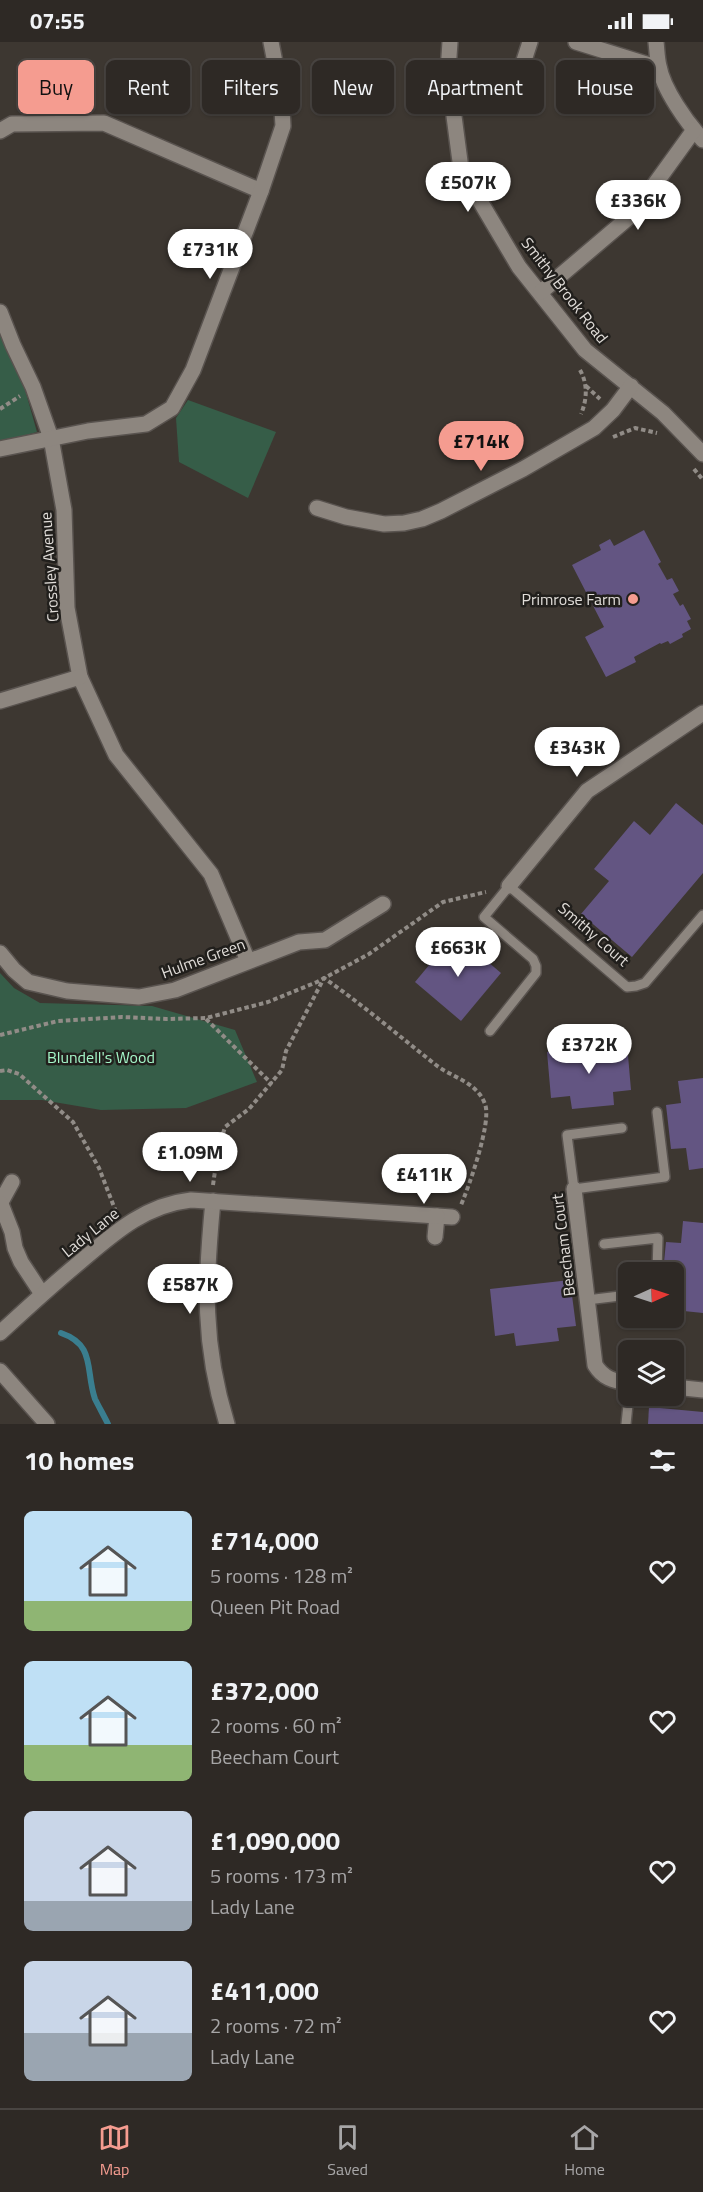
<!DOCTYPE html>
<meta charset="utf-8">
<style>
body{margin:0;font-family:"Titillium Web",sans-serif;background:#3a3532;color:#f1f3f6;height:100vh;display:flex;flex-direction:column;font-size:22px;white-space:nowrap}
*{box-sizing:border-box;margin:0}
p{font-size:20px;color:#a7a6a7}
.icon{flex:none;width:33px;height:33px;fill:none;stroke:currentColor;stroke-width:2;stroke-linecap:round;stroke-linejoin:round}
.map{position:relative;height:1382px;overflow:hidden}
.details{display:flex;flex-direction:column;background:#2e2925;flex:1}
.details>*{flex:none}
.banner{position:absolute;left:18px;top:18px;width:668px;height:54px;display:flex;gap:12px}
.needle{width:39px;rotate:87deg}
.fabs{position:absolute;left:618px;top:1220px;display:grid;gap:12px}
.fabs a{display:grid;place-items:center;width:66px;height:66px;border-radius:9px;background:#2e2925;box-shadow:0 2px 4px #0004,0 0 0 2px #494542;font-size:30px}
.price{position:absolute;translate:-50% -51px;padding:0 14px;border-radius:21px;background:#fff;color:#222;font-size:20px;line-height:39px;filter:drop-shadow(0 2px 3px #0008)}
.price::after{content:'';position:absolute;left:50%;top:36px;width:18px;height:14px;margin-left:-9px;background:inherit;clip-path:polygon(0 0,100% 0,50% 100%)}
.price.active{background:#f59c90;color:#111}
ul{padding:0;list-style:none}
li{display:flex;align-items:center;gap:18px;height:150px;padding:0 24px}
li span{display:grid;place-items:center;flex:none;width:168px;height:120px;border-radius:9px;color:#555}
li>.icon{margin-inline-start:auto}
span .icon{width:72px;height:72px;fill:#fffc;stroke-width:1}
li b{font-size:26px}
h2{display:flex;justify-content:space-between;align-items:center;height:72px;padding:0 24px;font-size:26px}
.tag{padding:0 21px;border-radius:9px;background:#2e2925;box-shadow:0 2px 4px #0004,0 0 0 2px #494542;font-size:21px;line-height:54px}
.tag.active{background:#f59c90;color:#111}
.status{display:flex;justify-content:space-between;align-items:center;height:42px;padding:0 30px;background:#2e2925;direction:ltr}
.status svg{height:16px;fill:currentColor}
.menu{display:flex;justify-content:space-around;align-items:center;height:84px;border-top:2px solid #494542;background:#2e2925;font-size:16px;color:#a7a6a7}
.menu a{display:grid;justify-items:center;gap:3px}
.menu .active{color:#f59c90}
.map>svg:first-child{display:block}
.green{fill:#365d48}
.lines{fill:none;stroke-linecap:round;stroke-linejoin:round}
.stream{stroke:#3a7e8f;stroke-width:6}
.building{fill:#635582}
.service-casing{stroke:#59534f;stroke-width:12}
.minor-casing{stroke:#59534f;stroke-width:18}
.path{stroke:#918c87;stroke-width:4;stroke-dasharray:4.5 3;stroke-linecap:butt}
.service{stroke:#8d867f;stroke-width:9}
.minor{stroke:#8d867f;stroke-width:15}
.poi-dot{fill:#f59c90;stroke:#211f1c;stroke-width:2}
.labels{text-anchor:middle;stroke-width:5;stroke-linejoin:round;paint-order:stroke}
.street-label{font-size:16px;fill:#e1ddd9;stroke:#211f1c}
.poi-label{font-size:16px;fill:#e1ddd9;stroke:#211f1c;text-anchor:end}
.park-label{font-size:16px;fill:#a5f7c9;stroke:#211f1c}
</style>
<div class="status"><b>07:55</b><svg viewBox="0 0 49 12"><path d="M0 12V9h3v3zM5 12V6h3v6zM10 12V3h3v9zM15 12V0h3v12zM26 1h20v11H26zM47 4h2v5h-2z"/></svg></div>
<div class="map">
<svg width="703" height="1382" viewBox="0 0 703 1382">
<rect width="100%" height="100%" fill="#3d3731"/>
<!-- green -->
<g class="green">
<path d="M0 292 22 337 37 390 0 400Z"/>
<path d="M188 358 276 390 248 456 179 420 176 376Z"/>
<path d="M0 931 14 946 40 961 152 964 235 988 257 1040 186 1066 101 1068 42 1058H0Z"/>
</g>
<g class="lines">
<!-- stream -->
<path class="stream" d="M61 1291C96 1303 85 1328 95 1357 99 1365 104 1374 108 1382"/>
</g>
<!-- building -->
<g class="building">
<path d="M644 488 661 520 658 522 667 538 672 536 679 549 673 552 680 564 683 562 691 577 687 579 691 587 682 592 683 595 670 602 668 599 661 602 660 601 634 615 636 620 606 635 585 595 604 585 572 523 601 508 599 503 610 497 614 504Z"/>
<path d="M676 761 703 783V831L632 915 581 872 609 839 594 827 634 779 650 793Z"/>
<path d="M455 892 501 931 461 979 415 940Z"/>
<path d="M627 1002 631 1048 613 1050 614 1063 572 1067 570 1054 551 1056 547 1010Z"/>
<path d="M703 1036V1126L689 1128 686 1106 671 1107 666 1063 681 1061 678 1039Z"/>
<path d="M683 1179 703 1181V1271L674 1268 676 1245H674V1230H663L666 1200 681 1201Z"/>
<path d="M570 1238 576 1284 557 1286 559 1299 516 1304 514 1291 495 1294 490 1247Z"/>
<path d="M649 1365 703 1370V1382H648Z"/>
</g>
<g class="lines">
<!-- service casing -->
<g class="service-casing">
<g id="service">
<path d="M490 989 536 931V924L533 917 484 875 509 844 627 945 636 944 645 941 703 873"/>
<path d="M622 1086 567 1093 574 1147 665 1135 657 1070"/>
<path d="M604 1202 658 1196 657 1230"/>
<path d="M587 1258 628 1253"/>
<path d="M626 1382 629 1353"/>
</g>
</g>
<!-- minor casing -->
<g class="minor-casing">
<g id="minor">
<path d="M450 0 448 29 461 127 519 225 585 308 663 371 703 412"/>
<path d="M576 0 659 26"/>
<path d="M656 0C657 8 657 16 659 24 663 47 687 81 703 98"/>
<path d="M519 34 530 0"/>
<path d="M0 89 12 82 104 81 261 149"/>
<path d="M541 250 634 171 694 88"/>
<path d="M0 270 13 303 33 345 51 396 64 468 67 566 80 635 116 713 211 832 248 919"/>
<path d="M0 407 88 389 146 382 172 366 193 328 261 149 283 84 281 51 271 0"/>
<path d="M317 466 346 475 384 482 404 481 422 477 441 469 523 427 594 386 613 368 631 344"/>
<path d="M0 659 80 635"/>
<path d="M509 844 587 749 703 671"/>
<path d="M0 911 14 928 28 940 67 949 139 955 175 948 299 900 325 898 383 862"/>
<path d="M574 1147 595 1323C603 1336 613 1339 628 1341"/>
<path d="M213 1159C205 1241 202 1301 227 1382"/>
<path d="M0 1162 12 1140"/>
<path d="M1 1162 12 1190 15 1206 21 1220 42 1252"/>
<path d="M435 1195 437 1174 452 1175"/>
<path d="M0 1291C26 1267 52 1243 80 1220 114 1191 145 1163 191 1158L437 1174"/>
<path d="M0 1329 47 1382"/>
<path d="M674 1345 703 1348"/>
</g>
</g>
<!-- path -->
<g class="path">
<path d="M580 328C588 342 587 358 581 372"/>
<path d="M586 344 600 357"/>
<path d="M0 367 20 354"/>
<path d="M613 395 635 386 657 391"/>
<path d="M694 427 703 438"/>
<path d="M206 977 272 1042"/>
<path d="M0 993 58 979 122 975 166 977 206 976 268 960 317 940 369 912 443 860 486 850"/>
<path d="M0 1029 7 1028 19 1032 73 1080 99 1126 116 1170"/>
<path d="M213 1143 218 1108 225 1085 249 1067 282 1028 286 1009 324 936C363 963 399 994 436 1023 453 1036 477 1040 485 1062 492 1080 469 1144 461 1163"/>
</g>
<!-- service -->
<use href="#service" class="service"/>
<!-- minor -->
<use href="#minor" class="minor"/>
</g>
<!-- markers -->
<circle class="poi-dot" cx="633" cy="557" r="6"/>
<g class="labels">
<!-- street labels -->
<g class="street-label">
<text transform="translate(565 248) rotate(52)" y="6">Smithy Brook Road</text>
<text transform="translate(49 525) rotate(-94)" y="6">Crossley Avenue</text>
<text transform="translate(594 892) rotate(41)" y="6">Smithy Court</text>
<text transform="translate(203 916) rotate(-20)" y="6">Hulme Green</text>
<text transform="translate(90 1190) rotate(-39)" y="6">Lady Lane</text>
<text transform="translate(563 1203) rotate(-97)" y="6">Beecham Court</text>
</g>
<!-- poi labels -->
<g class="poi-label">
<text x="621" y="563">Primrose Farm</text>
</g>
<!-- park labels -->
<g class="park-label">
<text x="101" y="1021">Blundell's Wood</text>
</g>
</g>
</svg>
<div class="fabs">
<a><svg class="needle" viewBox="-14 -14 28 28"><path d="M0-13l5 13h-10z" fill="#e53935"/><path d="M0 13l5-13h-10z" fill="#a7a6a7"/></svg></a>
<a><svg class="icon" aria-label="layers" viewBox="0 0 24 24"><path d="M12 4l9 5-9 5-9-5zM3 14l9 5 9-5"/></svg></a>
</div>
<b class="price" style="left:468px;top:171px">£507K</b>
<b class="price" style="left:638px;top:189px">£336K</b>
<b class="price" style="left:210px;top:238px">£731K</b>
<b class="price active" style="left:481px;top:430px">£714K</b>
<b class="price" style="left:577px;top:736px">£343K</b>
<b class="price" style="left:458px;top:936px">£663K</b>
<b class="price" style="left:589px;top:1033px">£372K</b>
<b class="price" style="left:190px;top:1141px">£1.09M</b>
<b class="price" style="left:424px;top:1163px">£411K</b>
<b class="price" style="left:190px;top:1273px">£587K</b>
<div class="banner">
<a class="tag active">Buy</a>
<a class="tag">Rent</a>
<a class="tag">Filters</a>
<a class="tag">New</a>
<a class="tag">Apartment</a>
<a class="tag">House</a>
</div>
</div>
<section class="details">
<h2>10 homes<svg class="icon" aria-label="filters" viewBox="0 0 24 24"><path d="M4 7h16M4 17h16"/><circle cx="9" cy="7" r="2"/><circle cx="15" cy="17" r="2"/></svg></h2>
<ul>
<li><span style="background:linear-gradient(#bfe0f5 75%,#8fb573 0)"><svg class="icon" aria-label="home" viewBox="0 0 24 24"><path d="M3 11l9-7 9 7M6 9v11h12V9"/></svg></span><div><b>£714,000</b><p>5 rooms · 128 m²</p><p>Queen Pit Road</p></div><svg class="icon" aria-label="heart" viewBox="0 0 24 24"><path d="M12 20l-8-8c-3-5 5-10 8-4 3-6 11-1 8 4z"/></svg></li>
<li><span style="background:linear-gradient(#bfe0f5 70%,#8fb573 0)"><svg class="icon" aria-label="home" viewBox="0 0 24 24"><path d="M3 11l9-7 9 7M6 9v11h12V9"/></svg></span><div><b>£372,000</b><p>2 rooms · 60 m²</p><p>Beecham Court</p></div><svg class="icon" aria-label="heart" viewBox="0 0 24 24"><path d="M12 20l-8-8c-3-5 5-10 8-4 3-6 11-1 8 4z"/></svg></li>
<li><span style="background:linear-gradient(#c9d6e8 75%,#9aa5b1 0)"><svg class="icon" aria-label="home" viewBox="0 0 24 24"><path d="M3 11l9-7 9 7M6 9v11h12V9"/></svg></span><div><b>£1,090,000</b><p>5 rooms · 173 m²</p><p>Lady Lane</p></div><svg class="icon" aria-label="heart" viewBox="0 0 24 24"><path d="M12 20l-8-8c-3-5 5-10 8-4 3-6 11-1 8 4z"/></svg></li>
<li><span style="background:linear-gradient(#c9d6e8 60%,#9aa5b1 0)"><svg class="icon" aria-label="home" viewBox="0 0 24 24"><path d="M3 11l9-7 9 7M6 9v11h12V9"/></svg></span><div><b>£411,000</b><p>2 rooms · 72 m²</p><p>Lady Lane</p></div><svg class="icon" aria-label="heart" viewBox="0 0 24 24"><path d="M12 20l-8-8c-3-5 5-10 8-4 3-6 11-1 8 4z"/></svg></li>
</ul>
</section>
<nav class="menu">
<a class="active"><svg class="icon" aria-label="map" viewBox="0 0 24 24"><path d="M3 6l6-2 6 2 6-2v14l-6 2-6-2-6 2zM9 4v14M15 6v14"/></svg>Map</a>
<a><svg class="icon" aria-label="saved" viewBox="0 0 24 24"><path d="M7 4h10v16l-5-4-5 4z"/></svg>Saved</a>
<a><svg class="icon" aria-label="home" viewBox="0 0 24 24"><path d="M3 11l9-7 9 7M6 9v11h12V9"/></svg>Home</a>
</nav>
